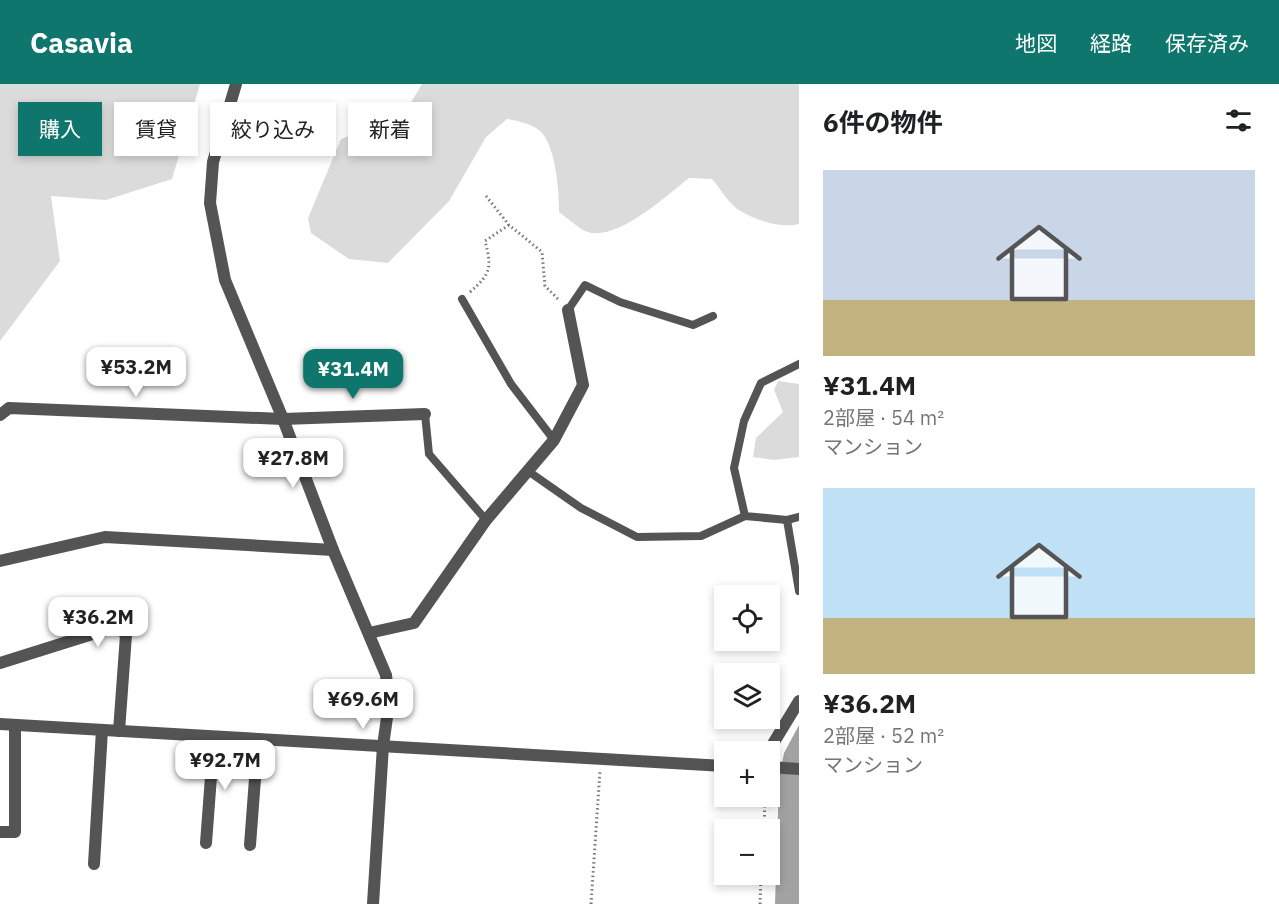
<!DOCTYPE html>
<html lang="ja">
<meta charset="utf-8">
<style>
body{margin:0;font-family:"IBM Plex Sans","Noto Sans JP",sans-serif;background:#f2f2f2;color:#202124;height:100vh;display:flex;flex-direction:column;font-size:22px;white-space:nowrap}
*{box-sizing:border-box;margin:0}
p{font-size:20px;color:#757577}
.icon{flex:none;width:33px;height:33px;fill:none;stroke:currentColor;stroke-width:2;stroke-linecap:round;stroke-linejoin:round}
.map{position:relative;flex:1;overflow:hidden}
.side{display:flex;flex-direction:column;background:#fff;width:480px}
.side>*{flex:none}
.top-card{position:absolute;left:18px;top:18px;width:570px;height:54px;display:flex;gap:12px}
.buttons{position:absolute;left:714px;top:501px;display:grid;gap:12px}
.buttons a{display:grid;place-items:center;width:66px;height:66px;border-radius:0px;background:#fff;box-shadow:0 3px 9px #0003;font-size:30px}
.price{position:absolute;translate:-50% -51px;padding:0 14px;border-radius:12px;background:#fff;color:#222;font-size:20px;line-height:39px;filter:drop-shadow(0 2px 3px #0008)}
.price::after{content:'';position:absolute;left:50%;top:36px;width:18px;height:14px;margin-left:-9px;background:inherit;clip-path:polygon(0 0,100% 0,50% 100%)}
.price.current{background:#0f766e;color:#fff}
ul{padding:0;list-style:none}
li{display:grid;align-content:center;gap:12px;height:318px;padding:0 24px}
li span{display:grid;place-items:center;height:186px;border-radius:0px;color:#555}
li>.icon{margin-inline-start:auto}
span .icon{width:108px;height:108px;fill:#fffc;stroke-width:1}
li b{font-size:26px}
h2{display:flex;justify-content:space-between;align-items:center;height:72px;padding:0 24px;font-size:26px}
.tag{padding:0 21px;border-radius:0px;background:#fff;box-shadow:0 3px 9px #0003;font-size:21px;line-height:54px}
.tag.current{background:#0f766e;color:#fff}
header{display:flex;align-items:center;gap:36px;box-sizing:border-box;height:84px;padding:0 30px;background:#0f766e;color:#fff}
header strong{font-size:28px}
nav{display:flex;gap:33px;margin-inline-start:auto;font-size:21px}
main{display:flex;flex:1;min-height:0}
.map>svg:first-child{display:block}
.green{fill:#dbdbdb}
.water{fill:#a2a2a2}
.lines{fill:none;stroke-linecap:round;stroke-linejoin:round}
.path{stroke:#767676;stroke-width:3;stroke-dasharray:1.5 3;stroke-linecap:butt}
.service{stroke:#545454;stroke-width:8}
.minor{stroke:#545454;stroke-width:12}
.tertiary{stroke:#545454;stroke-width:12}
</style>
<header>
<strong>Casavia</strong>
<nav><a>地図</a><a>経路</a><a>保存済み</a></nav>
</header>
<main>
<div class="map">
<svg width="799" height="820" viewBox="0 0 799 820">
<rect width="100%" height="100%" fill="#fff"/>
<!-- green -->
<g class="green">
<path d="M0 0H200L172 95 106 116 51 112 60 177 0 257Z"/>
<path d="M422 0H799V140C781 145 751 135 736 124 727 117 720 104 712 95L689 94C667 111 615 160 585 147 576 142 567 134 559 128 559 107 556 65 542 49 534 40 519 37 507 35L486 53 449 117 388 179 349 175 311 149 308 134 341 55 403 32Z"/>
<path d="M778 297 799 300V373L774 376 753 373 756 354 783 328 774 306Z"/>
</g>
<!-- water -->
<path class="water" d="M799 641V820H775L779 695 784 669Z"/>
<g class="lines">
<!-- path -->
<g class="path">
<path d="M486 112 509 141 542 168 545 202 559 216"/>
<path d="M470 208C491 190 492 183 485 157L509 141"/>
<path d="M764 746 765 712"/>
<path d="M591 820 600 687"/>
<path d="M760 820 761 790"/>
</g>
<!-- service -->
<g class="service">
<path d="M462 215 511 300 554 356"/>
<path d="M568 226 585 201 620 218 693 241 713 232"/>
<path d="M799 280 761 299 744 337 734 384 745 432 787 436 799 433"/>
<path d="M425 330 429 370 486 436"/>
<path d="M528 387 581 424 637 453 701 452 745 432"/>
<path d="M787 436 799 507"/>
</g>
<!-- minor -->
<g class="minor">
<path d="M0 331 9 324 283 335 425 330"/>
<path d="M0 477 105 453 333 466"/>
<path d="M369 549 414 539 486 436 554 356 583 301 568 226"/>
<path d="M0 579 118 542 126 551 119 647"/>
<path d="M0 748H15V641"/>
<path d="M206 759 214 653"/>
<path d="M250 761 258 655"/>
<path d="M94 780 102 646"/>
</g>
<!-- tertiary -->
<g class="tertiary">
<path d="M236 0 213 78 210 119 225 196 283 335 333 466 386 591 389 619 383 662 373 820"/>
<path d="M0 640 724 682"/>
<path d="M768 668 799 617"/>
<path d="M770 683 799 685"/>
</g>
</g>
</svg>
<div class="buttons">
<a><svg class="icon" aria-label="locate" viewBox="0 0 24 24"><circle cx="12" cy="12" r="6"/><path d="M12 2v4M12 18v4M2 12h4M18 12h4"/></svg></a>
<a><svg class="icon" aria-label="layers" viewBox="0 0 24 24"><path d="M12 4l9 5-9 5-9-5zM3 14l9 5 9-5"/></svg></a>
<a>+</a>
<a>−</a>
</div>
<b class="price" style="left:136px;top:314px">¥53.2M</b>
<b class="price current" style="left:353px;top:316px">¥31.4M</b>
<b class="price" style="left:293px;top:405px">¥27.8M</b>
<b class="price" style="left:98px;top:564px">¥36.2M</b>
<b class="price" style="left:363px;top:646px">¥69.6M</b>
<b class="price" style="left:225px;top:707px">¥92.7M</b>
<div class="top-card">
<a class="tag current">購入</a>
<a class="tag">賃貸</a>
<a class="tag">絞り込み</a>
<a class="tag">新着</a>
</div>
</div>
<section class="side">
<h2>6件の物件<svg class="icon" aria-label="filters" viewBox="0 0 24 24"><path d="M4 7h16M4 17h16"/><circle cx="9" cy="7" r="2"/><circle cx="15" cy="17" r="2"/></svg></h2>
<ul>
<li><span style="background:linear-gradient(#c9d6e8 70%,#c2b280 0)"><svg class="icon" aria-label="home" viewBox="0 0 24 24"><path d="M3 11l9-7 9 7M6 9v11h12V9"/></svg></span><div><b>¥31.4M</b><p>2部屋 · 54 m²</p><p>マンション</p></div></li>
<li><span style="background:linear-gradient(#bfe0f5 70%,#c2b280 0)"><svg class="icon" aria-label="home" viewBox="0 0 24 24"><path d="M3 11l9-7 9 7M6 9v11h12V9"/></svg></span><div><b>¥36.2M</b><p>2部屋 · 52 m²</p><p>マンション</p></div></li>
</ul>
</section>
</main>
